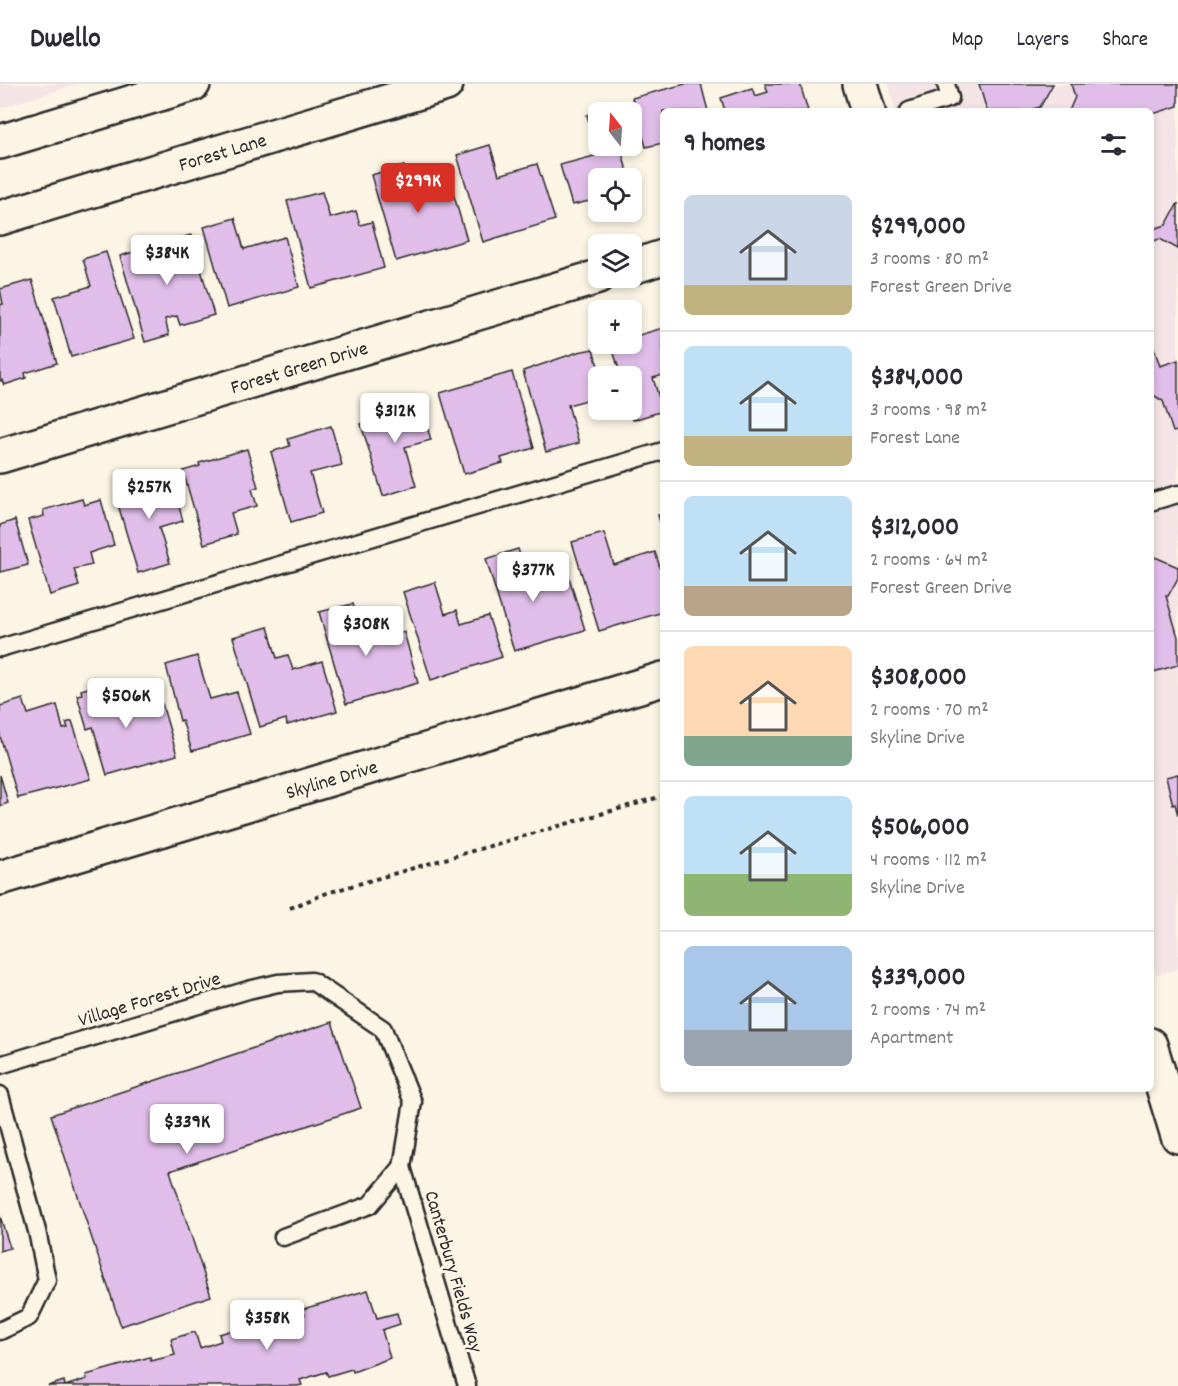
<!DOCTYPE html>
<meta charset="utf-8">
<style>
body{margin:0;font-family:Dekko,sans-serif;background:#f2f2f3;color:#2b2b33;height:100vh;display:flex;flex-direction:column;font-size:22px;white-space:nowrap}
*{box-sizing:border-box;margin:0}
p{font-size:20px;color:#7c7c81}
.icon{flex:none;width:33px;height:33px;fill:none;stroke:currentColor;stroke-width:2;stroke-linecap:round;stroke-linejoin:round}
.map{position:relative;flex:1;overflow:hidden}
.side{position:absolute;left:660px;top:24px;width:494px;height:984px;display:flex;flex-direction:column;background:#fff;border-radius:9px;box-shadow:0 3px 9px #0003}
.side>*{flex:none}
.needle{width:39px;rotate:343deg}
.tools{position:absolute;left:588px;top:18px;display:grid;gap:12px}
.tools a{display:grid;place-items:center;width:54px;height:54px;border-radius:9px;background:#fff;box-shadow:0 3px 9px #0003;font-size:30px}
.price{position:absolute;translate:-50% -51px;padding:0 14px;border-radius:6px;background:#fff;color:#222;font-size:20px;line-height:39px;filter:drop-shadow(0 2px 3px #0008)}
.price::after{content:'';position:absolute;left:50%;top:36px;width:18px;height:14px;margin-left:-9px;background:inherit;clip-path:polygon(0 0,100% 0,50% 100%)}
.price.on{background:#d93025;color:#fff}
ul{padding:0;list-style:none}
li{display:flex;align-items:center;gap:18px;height:150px;padding:0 24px}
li+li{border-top:2px solid #e1e1e2}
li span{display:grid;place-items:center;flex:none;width:168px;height:120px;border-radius:9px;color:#555}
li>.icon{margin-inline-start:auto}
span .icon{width:72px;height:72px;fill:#fffc;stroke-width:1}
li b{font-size:26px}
h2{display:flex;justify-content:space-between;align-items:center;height:72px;padding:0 24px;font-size:26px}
header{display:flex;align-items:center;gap:36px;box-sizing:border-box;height:84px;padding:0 30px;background:#fff;border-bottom:2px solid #e1e1e2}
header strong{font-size:28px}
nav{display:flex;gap:33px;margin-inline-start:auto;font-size:21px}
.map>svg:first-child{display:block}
.built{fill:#f4e4e6}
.building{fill:#e0bee9;stroke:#2b2b2b;stroke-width:1.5}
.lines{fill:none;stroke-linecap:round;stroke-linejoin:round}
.lane-casing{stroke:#2b2b2b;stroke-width:21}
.street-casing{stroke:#2b2b2b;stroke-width:38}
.secondary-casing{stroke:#2b2b2b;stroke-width:38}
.path{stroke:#2b2b2b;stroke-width:4;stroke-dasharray:4.5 4.5;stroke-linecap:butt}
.lane{stroke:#fcf5e5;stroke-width:16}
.street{stroke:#fcf5e5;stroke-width:33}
.secondary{stroke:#fcf5e5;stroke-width:33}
.labels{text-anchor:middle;stroke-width:6;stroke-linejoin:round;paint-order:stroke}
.street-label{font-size:20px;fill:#2b2b2b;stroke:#fcf5e5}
</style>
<header>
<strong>Dwello</strong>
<nav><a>Map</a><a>Layers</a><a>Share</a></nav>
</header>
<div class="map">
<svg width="1178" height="1302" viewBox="0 0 1178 1302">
<rect width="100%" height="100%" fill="#fcf5e5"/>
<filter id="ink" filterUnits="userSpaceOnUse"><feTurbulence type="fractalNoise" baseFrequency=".0167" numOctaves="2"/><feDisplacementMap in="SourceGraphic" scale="12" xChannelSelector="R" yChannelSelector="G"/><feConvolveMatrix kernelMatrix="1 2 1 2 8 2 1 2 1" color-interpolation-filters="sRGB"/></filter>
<g filter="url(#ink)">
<!-- built -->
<g class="built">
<path d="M0 0H78L0 24Z"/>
<path d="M888 0H1178V885L1157 891 1150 870V27H896Z"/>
</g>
<!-- building -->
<g class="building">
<path d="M685 0H701L708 27H663V59L646 63 632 14Z"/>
<path d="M765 0H800L808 27H725L721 14 752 4 755 12 768 8Z"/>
<path d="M979 0H1053L1040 23 1026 27H987Z"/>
<path d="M1071 0H1178V22L1150 31V27H1069L1075 13Z"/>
<path d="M618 22 620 28H598V62H629L621 65 629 94H598V115L572 121 560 81 598 71 587 31Z"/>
<path d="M490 61 499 91 537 80 555 136 483 158 457 71Z"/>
<path d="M404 82 415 121 421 120 416 105 449 95 467 156 396 177 371 91Z"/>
<path d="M322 108 330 134 356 127 360 141 372 138 384 184 311 204 287 117Z"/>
<path d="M1178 119V165L1160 155 1150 158V146L1166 141Z"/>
<path d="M235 134 244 165 285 153 299 203 227 224 204 143Z"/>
<path d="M191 151 214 231 180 241 177 232 165 235 169 251 145 258 120 172Z"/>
<path d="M106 168 134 255 71 273 54 213 91 202 83 175Z"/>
<path d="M32 196 57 279 25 289 26 294 4 301 2 296 0 297V221L3 220 0 205Z"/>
<path d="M663 244V291L653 294 663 327 633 336 630 326 632 292H621L611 260H632V253Z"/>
<path d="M1150 252 1160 282 1178 276V347L1173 348 1163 317 1150 309Z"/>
<path d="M593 265 601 292H598V313L568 321 579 359 546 368 523 287 578 268Z"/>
<path d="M512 288 534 364 501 374 503 379 464 390 440 309Z"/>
<path d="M419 315 431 356 405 363 416 402 383 412 361 340 379 334 377 328Z"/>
<path d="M331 342 342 381 310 389 322 429 291 438 271 368 290 362 288 355Z"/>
<path d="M247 365 258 403 252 405 257 422 231 429 237 450 204 460 183 387 200 382 199 379Z"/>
<path d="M171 394 183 437 159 444 170 479 138 489 115 410 127 407 126 403 151 396 152 400Z"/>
<path d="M82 415 84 421 101 416 114 461 89 469 92 481 74 485 79 502 50 511 28 436 44 432 43 426Z"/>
<path d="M663 430V449L658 431Z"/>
<path d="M15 436 28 481 0 488V441Z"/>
<path d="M604 449 614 481 655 468 663 493V528L599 547 572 458Z"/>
<path d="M518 465 530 502 568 490 585 546 514 567 486 475Z"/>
<path d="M1155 473 1178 483V494L1168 512H1166L1178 553V581L1150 589V482Z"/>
<path d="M435 498 445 530 457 526 461 540 488 532 502 573 431 596 403 508Z"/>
<path d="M353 520 365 560 404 548 418 599 346 620 319 528Z"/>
<path d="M268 543 277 574 288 571 293 586 322 577 337 627 287 641 286 635 260 643 233 553Z"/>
<path d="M197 572 210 615 237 608 250 650 192 667 182 636 180 637 166 581Z"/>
<path d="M113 597 117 614 135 609 139 625 162 620 177 671 107 691 93 643 87 645 77 611 82 610 81 606Z"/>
<path d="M23 615 28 630 57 621 63 645 68 644 66 639 72 637 91 695 18 714 0 652V622Z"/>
<path d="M1178 690V731L1175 720 1173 721 1166 693Z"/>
<path d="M0 691 8 719 0 722Z"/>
<path d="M332 938 361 1024 170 1087 211 1212 121 1242 51 1031Z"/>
<path d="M0 1132 10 1164 0 1167Z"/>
<path d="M368 1206 377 1234 397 1229 400 1240 382 1246 390 1274 353 1288 352 1285 328 1292 326 1288 300 1296 302 1301 297 1302H48L64 1297 65 1302 87 1295 86 1291 150 1273 151 1277 175 1271 171 1255 195 1248 200 1264 221 1257 219 1250 281 1232 283 1237 305 1231 303 1225Z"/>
</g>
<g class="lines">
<!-- lane casing -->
<g class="lane-casing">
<g id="lane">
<path d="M909 27 950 14 946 0"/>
<path d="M1150 418 1178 410"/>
<path d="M0 564 663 367"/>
<path d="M0 981 248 906 278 899 312 897 383 945 413 1018 402 1083 370 1121 283 1153"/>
<path d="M0 1011 37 1147 47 1196 29 1233 0 1247"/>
<path d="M402 1083 467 1302"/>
</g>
</g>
<!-- street casing -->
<g class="street-casing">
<g id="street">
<path d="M632 183 663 173"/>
<path id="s1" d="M0 372 598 193"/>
<path id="s2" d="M0 794 663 595"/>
</g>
</g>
<!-- secondary casing -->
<g class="secondary-casing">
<g id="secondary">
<path d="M860 0 868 27"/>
<path d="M0 58 193 0"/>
<path id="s3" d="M0 134 446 0"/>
<path d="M1150 961 1178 1052"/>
</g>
</g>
<!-- path -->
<path class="path" d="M290 824 327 809 663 712"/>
<!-- lane -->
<use href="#lane" class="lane"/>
<!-- street -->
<use href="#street" class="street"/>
<!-- secondary -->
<use href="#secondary" class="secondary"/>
</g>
</g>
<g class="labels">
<!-- street labels -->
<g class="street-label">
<text dy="7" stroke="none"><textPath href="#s3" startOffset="232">Forest Lane</textPath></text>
<text dy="7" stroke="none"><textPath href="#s1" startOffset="312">Forest Green Drive</textPath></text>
<text dy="7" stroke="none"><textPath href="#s2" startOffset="346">Skyline Drive</textPath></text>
<text transform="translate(149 914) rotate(-17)" y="7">Village Forest Drive</text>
<text transform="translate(455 1187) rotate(74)" y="7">Canterbury Fields Way</text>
</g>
</g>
</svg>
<div class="tools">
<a><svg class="needle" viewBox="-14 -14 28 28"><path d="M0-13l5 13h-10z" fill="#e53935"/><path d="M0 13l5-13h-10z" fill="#7c7c81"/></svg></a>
<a><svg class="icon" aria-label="locate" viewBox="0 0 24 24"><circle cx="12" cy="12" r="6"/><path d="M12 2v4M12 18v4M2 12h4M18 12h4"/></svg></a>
<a><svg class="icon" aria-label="layers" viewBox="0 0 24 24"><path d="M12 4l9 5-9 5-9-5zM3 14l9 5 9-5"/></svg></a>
<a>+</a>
<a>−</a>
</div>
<b class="price on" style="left:418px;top:130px">$299K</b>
<b class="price" style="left:167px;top:202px">$384K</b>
<b class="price" style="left:395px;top:360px">$312K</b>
<b class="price" style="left:149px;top:436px">$257K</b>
<b class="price" style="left:533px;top:519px">$377K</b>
<b class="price" style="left:366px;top:573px">$308K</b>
<b class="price" style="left:126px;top:645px">$506K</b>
<b class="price" style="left:187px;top:1071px">$339K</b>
<b class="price" style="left:267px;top:1267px">$358K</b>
<section class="side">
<h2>9 homes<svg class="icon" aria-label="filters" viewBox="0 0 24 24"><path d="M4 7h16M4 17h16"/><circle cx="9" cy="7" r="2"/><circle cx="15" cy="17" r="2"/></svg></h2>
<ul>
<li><span style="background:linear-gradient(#c9d6e8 75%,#c2b280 0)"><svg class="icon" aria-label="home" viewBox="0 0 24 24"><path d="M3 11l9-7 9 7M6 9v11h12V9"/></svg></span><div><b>$299,000</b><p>3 rooms · 80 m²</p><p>Forest Green Drive</p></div></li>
<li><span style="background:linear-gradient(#bfe0f5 75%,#c2b280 0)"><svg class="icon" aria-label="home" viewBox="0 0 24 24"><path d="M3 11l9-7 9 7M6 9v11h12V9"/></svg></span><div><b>$384,000</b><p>3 rooms · 98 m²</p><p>Forest Lane</p></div></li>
<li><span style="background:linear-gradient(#bfe0f5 75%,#b9a48a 0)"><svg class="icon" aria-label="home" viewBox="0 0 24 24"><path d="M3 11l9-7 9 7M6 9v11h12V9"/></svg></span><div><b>$312,000</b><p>2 rooms · 64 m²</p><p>Forest Green Drive</p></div></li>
<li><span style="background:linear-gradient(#ffd9b3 75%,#7fa58c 0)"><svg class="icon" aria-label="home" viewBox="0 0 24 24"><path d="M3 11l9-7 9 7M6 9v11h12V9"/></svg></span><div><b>$308,000</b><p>2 rooms · 70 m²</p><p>Skyline Drive</p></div></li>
<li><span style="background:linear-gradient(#bfe0f5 65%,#8fb573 0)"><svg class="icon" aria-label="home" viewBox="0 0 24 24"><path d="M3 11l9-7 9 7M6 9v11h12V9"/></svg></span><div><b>$506,000</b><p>4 rooms · 112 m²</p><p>Skyline Drive</p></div></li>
<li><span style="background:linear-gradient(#a9c7e8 70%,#9aa5b1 0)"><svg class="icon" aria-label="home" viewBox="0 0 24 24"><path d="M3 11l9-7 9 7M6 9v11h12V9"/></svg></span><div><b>$339,000</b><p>2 rooms · 74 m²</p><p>Apartment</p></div></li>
</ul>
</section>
</div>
